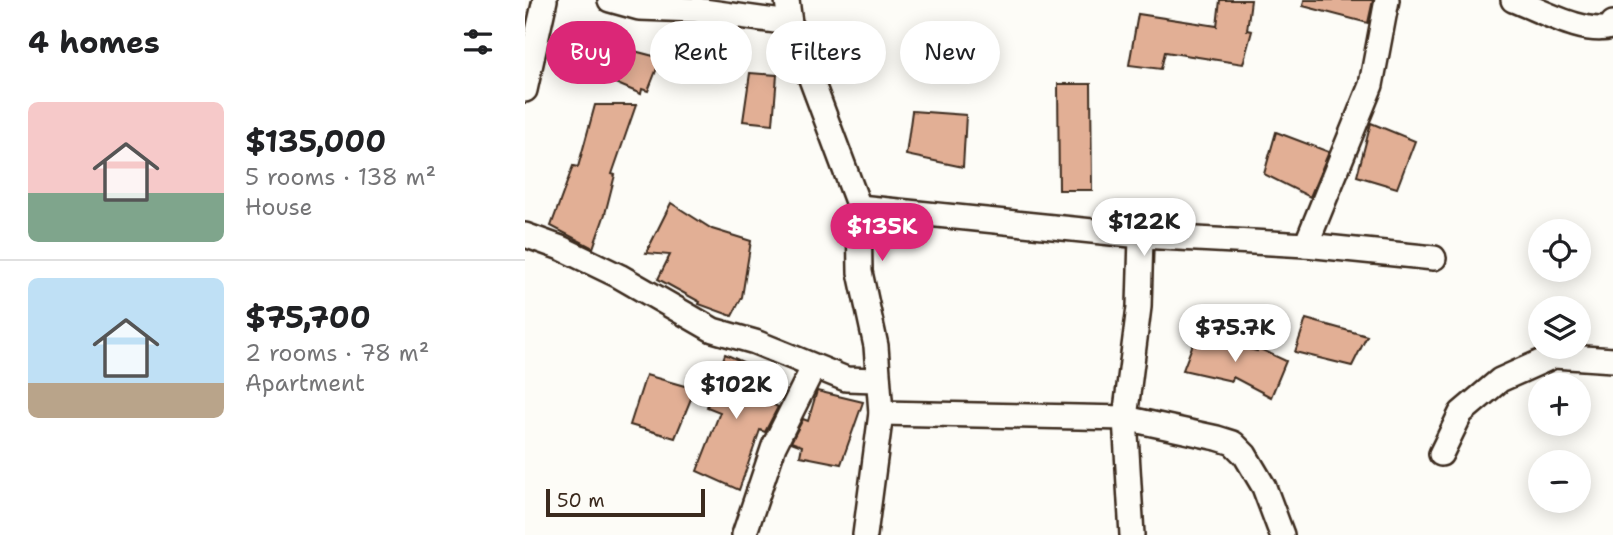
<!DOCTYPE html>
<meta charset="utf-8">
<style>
body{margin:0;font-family:"Shantell Sans",sans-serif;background:#f6f6f6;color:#202124;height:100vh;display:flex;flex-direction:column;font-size:26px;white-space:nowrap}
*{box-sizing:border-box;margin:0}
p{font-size:23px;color:#757577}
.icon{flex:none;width:38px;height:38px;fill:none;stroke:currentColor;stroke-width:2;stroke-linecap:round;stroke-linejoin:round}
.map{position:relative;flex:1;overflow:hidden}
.drawer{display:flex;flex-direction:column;background:#fff;width:525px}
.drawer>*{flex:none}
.guide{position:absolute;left:21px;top:21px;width:665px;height:63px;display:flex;gap:14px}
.buttons{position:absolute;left:1003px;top:219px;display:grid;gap:14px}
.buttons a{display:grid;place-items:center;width:63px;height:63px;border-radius:50%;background:#fff;box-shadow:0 4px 18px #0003;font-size:35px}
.scale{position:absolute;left:21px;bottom:18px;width:159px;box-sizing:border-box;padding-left:7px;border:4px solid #3b2a1e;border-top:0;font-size:19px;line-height:24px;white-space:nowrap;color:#3b2a1e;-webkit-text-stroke:5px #fdfcf7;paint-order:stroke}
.price{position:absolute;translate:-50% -60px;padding:0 16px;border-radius:24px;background:#fff;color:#222;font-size:23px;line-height:46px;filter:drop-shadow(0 2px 4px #0008)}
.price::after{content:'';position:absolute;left:50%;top:42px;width:21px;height:16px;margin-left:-10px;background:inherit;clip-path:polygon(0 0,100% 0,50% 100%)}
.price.selected{background:#db2777;color:#fff}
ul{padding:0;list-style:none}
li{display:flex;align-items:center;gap:21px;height:175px;padding:0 28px}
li+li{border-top:2px solid #e0e0e0}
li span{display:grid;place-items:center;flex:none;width:196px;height:140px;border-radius:10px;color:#555}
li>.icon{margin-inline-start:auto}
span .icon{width:84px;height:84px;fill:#fffc;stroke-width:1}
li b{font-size:30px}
h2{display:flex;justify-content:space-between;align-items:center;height:84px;padding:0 28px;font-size:30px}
.pill{padding:0 24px;border-radius:32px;background:#fff;box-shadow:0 4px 18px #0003;font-size:24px;line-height:63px}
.pill.selected{background:#db2777;color:#fff}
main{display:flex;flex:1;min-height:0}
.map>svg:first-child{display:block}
.building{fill:#e2af95;stroke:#3b2a1e;stroke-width:2}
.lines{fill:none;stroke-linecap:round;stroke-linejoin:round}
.minor-casing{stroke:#3b2a1e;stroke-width:28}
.minor{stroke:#fdfcf7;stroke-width:23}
</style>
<main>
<section class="drawer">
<h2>4 homes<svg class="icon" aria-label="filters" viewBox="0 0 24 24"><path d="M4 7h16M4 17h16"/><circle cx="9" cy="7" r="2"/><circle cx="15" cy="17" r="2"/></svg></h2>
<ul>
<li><span style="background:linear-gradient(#f6c9c9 65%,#7fa58c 0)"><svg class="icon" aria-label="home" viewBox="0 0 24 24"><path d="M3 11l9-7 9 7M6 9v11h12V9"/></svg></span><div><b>$135,000</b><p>5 rooms · 138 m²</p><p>House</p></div></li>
<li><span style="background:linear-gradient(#bfe0f5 75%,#b9a48a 0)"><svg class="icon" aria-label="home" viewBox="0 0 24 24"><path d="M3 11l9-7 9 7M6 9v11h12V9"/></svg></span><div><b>$75,700</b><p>2 rooms · 78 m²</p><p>Apartment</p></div></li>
</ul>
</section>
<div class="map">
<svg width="1088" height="535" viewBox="0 0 1088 535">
<rect width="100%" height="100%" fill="#fdfcf7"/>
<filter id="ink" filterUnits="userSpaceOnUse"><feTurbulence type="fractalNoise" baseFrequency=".0143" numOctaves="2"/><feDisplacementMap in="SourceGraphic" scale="14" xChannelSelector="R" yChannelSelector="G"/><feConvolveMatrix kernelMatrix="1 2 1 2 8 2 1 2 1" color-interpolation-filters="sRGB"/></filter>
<g filter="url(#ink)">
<!-- building -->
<g class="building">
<path d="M695 0H726L722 30 727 31 718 64 640 52 636 69 604 65 613 14 692 26Z"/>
<path d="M779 0H848L843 23 778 6Z"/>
<path d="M66 28 103 39 98 48 136 58 123 91 117 89 116 94 57 69Z"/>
<path d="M225 73 252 75 248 124 218 121Z"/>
<path d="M533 84H566L567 190H534Z"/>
<path d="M70 105H111L87 174 90 175 80 214 68 248 26 226 48 166 53 167Z"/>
<path d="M387 111 441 115 438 167 381 155Z"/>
<path d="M846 123 890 141 872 188 832 176Z"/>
<path d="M751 132 804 152 785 197 739 174Z"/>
<path d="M146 203 187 229 226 241 217 297 207 316 174 304 175 302 133 279 145 255 121 253Z"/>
<path d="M781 319 842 336 827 366 770 352Z"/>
<path d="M671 336 732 351 733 348 761 361 746 397 708 377 707 381 658 370Z"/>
<path d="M200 354 247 375 235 398 253 407 240 432 235 430 214 490 172 471 195 412 182 407Z"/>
<path d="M121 375 170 389 150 438 105 425Z"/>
<path d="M292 391 338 402 316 464 275 456 277 446 266 442 278 419 283 421Z"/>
</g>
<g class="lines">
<!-- minor casing -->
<g class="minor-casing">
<g id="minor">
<path d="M85 0 114 8 171 10 265 23"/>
<path d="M262 0 265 23 334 207 335 272 351 346 356 413 340 535"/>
<path d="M988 0C1015 10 1061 36 1086 27L1088 23"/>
<path d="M0 90 20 0"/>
<path d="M334 207 616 236 781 245 909 258"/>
<path d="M0 235 36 248 94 276 188 330 230 342 321 379 351 380"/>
<path d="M781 245 846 85 862 0"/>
<path d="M356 413 600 418 692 438 708 443 720 455 739 487 757 535"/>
<path d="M916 454 936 413 975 380 1029 356 1088 360"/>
<path d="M219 535 249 446 288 368"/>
<path d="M607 535 600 418 614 307 616 236"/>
</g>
</g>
<!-- minor -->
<use href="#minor" class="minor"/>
</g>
</g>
</svg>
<div class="buttons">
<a><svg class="icon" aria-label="locate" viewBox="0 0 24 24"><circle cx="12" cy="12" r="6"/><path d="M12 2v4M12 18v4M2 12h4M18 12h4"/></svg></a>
<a><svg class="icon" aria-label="layers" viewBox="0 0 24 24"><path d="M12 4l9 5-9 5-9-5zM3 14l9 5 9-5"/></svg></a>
<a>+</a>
<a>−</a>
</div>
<div class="scale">50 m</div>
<b class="price" style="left:619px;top:258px">$122K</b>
<b class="price selected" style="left:357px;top:263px">$135K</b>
<b class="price" style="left:710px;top:364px">$75.7K</b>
<b class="price" style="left:211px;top:421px">$102K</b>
<div class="guide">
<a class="pill selected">Buy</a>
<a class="pill">Rent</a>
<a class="pill">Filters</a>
<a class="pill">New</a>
</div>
</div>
</main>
